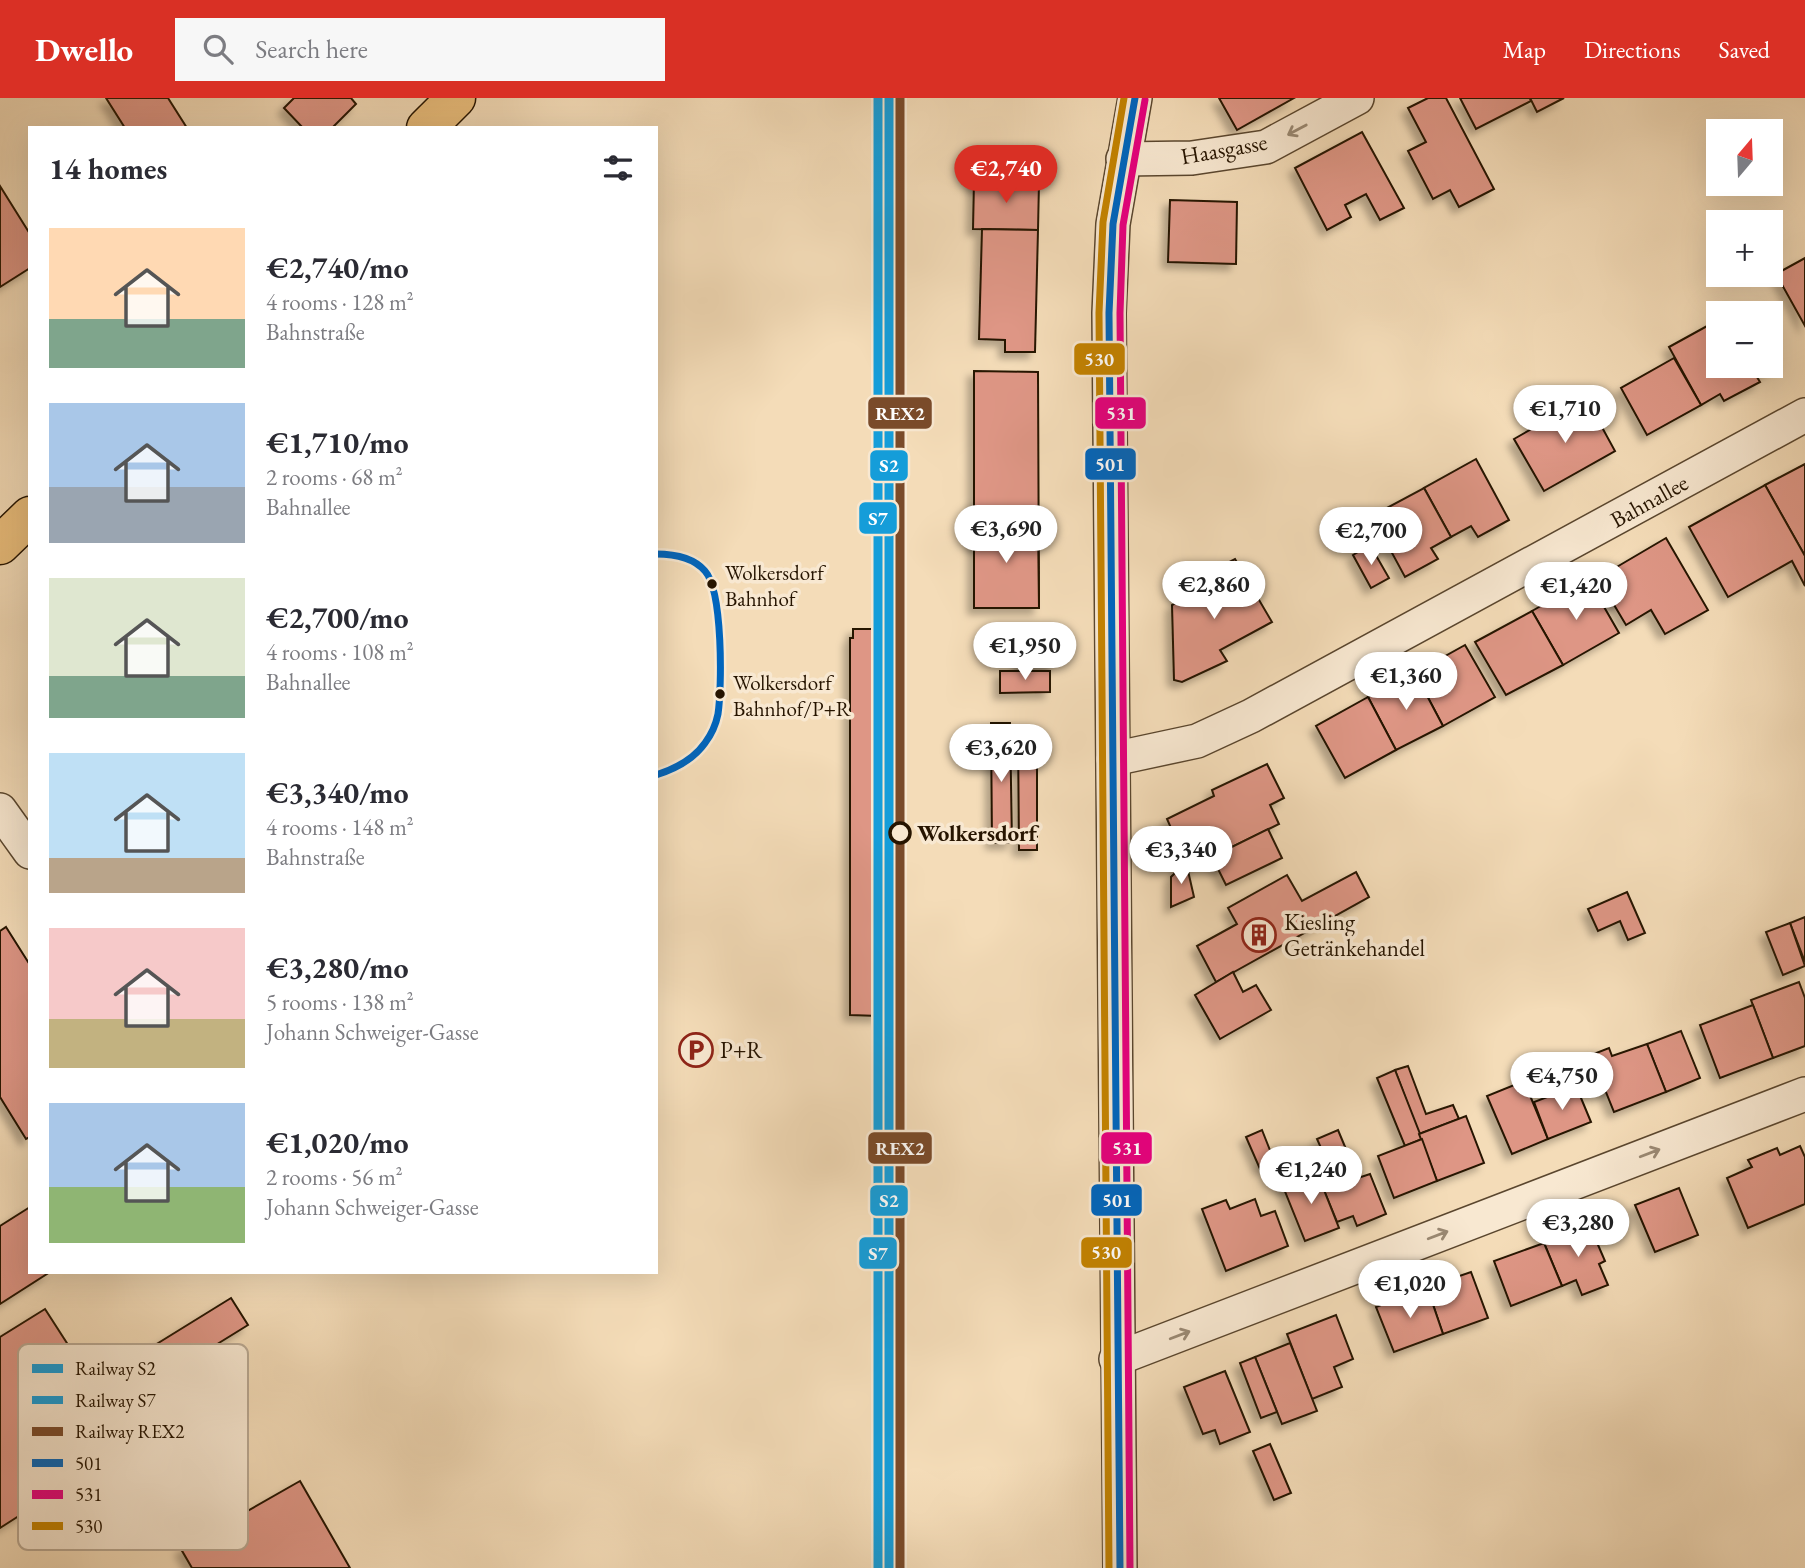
<!DOCTYPE html>
<meta charset="utf-8">
<style>
body{margin:0;font-family:"EB Garamond",serif;background:#f7f7f7;color:#2b2b33;height:100vh;display:flex;flex-direction:column;font-size:26px;white-space:nowrap}
*{box-sizing:border-box;margin:0}
p{font-size:23px;color:#7c7c81}
.icon{flex:none;width:38px;height:38px;fill:none;stroke:currentColor;stroke-width:2;stroke-linecap:round;stroke-linejoin:round}
.map{position:relative;flex:1;overflow:hidden}
.drawer{position:absolute;left:28px;top:28px;width:630px;height:1148px;display:flex;flex-direction:column;background:#fff;border-radius:0px;box-shadow:0 7px 28px #0002}
.drawer>*{flex:none}
.needle{width:46px;rotate:19deg}
.buttons{position:absolute;left:1706px;top:21px;display:grid;gap:14px}
.buttons a{display:grid;place-items:center;width:77px;height:77px;border-radius:0px;background:#fff;box-shadow:0 7px 28px #0002;font-size:35px}
.price{position:absolute;translate:-50% -60px;padding:0 16px;border-radius:24px;background:#fff;color:#222;font-size:23px;line-height:46px;filter:drop-shadow(0 2px 4px #0008)}
.price::after{content:'';position:absolute;left:50%;top:42px;width:21px;height:16px;margin-left:-10px;background:inherit;clip-path:polygon(0 0,100% 0,50% 100%)}
.price.current{background:#d93025;color:#fff}
ul{padding:0;list-style:none}
li{display:flex;align-items:center;gap:21px;height:175px;padding:0 21px}
li span{display:grid;place-items:center;flex:none;width:196px;height:140px;border-radius:0px;color:#555}
li>.icon{margin-inline-start:auto}
span .icon{width:84px;height:84px;fill:#fffc;stroke-width:1}
li b{font-size:30px}
h2{display:flex;justify-content:space-between;align-items:center;height:84px;padding:0 21px;font-size:30px}
header{display:flex;align-items:center;gap:42px;box-sizing:border-box;height:98px;padding:0 35px;background:#d93025;color:#fff}
header strong{font-size:33px}
nav{display:flex;gap:38px;margin-inline-start:auto;font-size:24px}
.search{width:490px;height:63px;background:#f7f7f7;display:flex;align-items:center;gap:18px;box-sizing:border-box;padding:0 24px;border-radius:0px;color:#7c7c81;font-size:26px}
.map>svg:first-child{display:block}
.building{fill:#de9685;stroke:#261400;stroke-width:2;filter:url(#shadow)}
.lines{fill:none;stroke-linecap:round;stroke-linejoin:round}
.minor-casing{stroke:#5a462e;stroke-width:36}
.primary-casing{stroke:#261400;stroke-width:41}
.minor{stroke:#f8e8d1;stroke-width:33}
.primary{stroke:#eabe7c;stroke-width:38}
.bus-1-casing{stroke:#f8e8d1;stroke-width:12}
.bus-2-casing{stroke:#f8e8d1;stroke-width:12}
.bus-3-casing{stroke:#f8e8d1;stroke-width:12}
.bus-1{stroke:#0065bd;stroke-width:7}
.bus-2{stroke:#e5007d;stroke-width:7}
.bus-3{stroke:#c38200;stroke-width:7}
.rail-1-casing{stroke:#f8e8d1;stroke-width:14}
.rail-2-casing{stroke:#f8e8d1;stroke-width:14}
.rail-3-casing{stroke:#f8e8d1;stroke-width:14}
.rail-1{stroke:#159dd9;stroke-width:9}
.rail-2{stroke:#159dd9;stroke-width:9}
.rail-3{stroke:#7a4b2a;stroke-width:9}
.oneway{stroke:#9a8973}
.bus-dot{fill:#261400;stroke:#f8e8d1;stroke-width:2.5}
.stop-dot{fill:#f8e8d1;stroke:#261400;stroke-width:3.5}
.labels{text-anchor:middle;stroke-width:7;stroke-linejoin:round;paint-order:stroke}
.bus-label{font-size:21px;fill:#261400;stroke:#f8e8d1;text-anchor:start}
.street-label{font-size:23px;fill:#261400;stroke:#f8e8d1}
.stop-label{font-size:23px;font-weight:bold;fill:#261400;stroke:#f8e8d1;text-anchor:start}
.poi-label{font-size:23px;fill:#261400;stroke:#f8e8d1;text-anchor:start}
.key{fill:#f8e8d1;stroke:#b9a892;stroke-width:2}
.key-label{font-size:19px;fill:#261400}
.line-badge{stroke:#f8e8d1;stroke-width:2.5}
.badge-label{font-size:19px;text-anchor:middle;font-weight:bold;fill:#fff}
</style>
<header>
<strong>Dwello</strong>
<div class="search"><svg class="icon" aria-label="search" viewBox="0 0 24 24"><circle cx="10" cy="10" r="6"/><path d="M15 15l6 6"/></svg>Search here</div>
<nav><a>Map</a><a>Directions</a><a>Saved</a></nav>
</header>
<div class="map">
<svg width="1805" height="1470" viewBox="0 0 1805 1470">
<defs>
<filter id="shadow"><feDropShadow dx="-6" dy="6" stdDeviation="3.5" flood-color="#0004"/></filter>
</defs>
<rect width="100%" height="100%" fill="#f4dcb8"/>
<filter id="stains"><feTurbulence type="fractalNoise" baseFrequency=".00286" numOctaves="4"/><feColorMatrix values="0 0 0 0 .2 0 0 0 0 .09 0 0 0 0 .02 0 0 0 .5 -.17"/></filter>
<radialGradient id="worn" r=".72"><stop offset=".6" stop-color="#630" stop-opacity="0"/><stop offset="1" stop-color="#630" stop-opacity=".3"/></radialGradient>
<!-- building -->
<g class="building">
<path d="M106 0H168L187 30H125Z"/>
<path d="M294 0H351L356 6 332 30H303L284 10Z"/>
<path d="M1219 0H1294L1237 32Z"/>
<path d="M1428 0H1446L1494 91 1459 109 1450 92 1433 101 1408 53 1426 44 1408 10Z"/>
<path d="M1460 0H1530L1531 3 1476 31Z"/>
<path d="M1530 0H1564L1537 14Z"/>
<path d="M1362 34 1404 110 1380 122 1366 96 1345 107 1351 119 1327 132 1295 70Z"/>
<path d="M974 83 1039 84 1038 132 973 131Z"/>
<path d="M0 88 30 136V170L0 189Z"/>
<path d="M1170 102 1237 104 1236 166 1168 164Z"/>
<path d="M982 131 1038 132 1035 254H1005V242L979 241Z"/>
<path d="M1805 160V228L1776 176Z"/>
<path d="M1718 222V268H1771V255L1778 267 1757 279 1760 284 1724 303 1720 296 1701 307 1669 249Z"/>
<path d="M1674 260 1701 307 1647 337 1621 290Z"/>
<path d="M974 273 1038 274 1039 510H974Z"/>
<path d="M1586 300 1615 353 1544 393 1514 341Z"/>
<path d="M1476 361 1509 422 1478 439 1471 428 1451 439 1424 390Z"/>
<path d="M1805 366V458L1765 387Z"/>
<path d="M1765 387 1805 458V488L1792 463 1728 499 1689 429Z"/>
<path d="M1424 390 1451 439 1431 450 1438 461 1405 479 1372 418Z"/>
<path d="M974 423 1038 424 1039 510H974Z"/>
<path d="M1666 440 1708 512 1665 536 1651 512 1626 527 1598 480Z"/>
<path d="M1370 447 1389 480 1371 490 1353 457Z"/>
<path d="M1235 461 1272 524 1220 552 1227 563 1182 584 1174 582 1172 507 1209 487 1204 477Z"/>
<path d="M1588 481 1619 535 1563 567 1532 513Z"/>
<path d="M1532 513 1563 567 1506 597 1475 544Z"/>
<path d="M853 531H875V570L879 571V918L850 917V540H853Z"/>
<path d="M1019 531H1053L1054 568 1020 569Z"/>
<path d="M1465 547 1495 599 1443 628 1415 575Z"/>
<path d="M1000 573H1050V594L1000 595Z"/>
<path d="M1415 575 1443 628 1396 652 1368 599Z"/>
<path d="M1368 599 1396 652 1345 680 1316 628Z"/>
<path d="M991 625H1010L1012 745H992Z"/>
<path d="M1018 636H1037V752H1019Z"/>
<path d="M1267 666 1284 700 1270 707 1279 726 1228 751 1225 745 1186 764 1167 721 1214 698 1212 692Z"/>
<path d="M1268 731 1282 760 1226 787 1209 753 1225 745 1228 751Z"/>
<path d="M1186 764 1194 799 1171 809V779Z"/>
<path d="M1356 774 1369 799 1216 884 1197 848 1237 826 1228 810 1287 777 1302 803Z"/>
<path d="M1627 794 1645 835 1628 842 1620 823 1598 833 1588 811Z"/>
<path d="M1805 819V864L1790 825Z"/>
<path d="M1790 825 1805 868 1783 877 1766 834Z"/>
<path d="M6 829 30 867V1039L26 1041 0 999V833Z"/>
<path d="M1233 874 1243 894 1256 887 1271 912 1220 941 1195 897Z"/>
<path d="M1799 884 1805 900V948L1773 960 1751 902Z"/>
<path d="M1753 907 1773 960 1720 980 1700 927Z"/>
<path d="M1681 933 1700 980 1666 994 1647 946Z"/>
<path d="M1647 946 1666 994 1614 1014 1591 957 1609 950 1612 958Z"/>
<path d="M1408 968 1426 1016 1453 1007 1459 1021 1419 1036 1395 972Z"/>
<path d="M1395 972 1422 1041 1405 1048 1377 980Z"/>
<path d="M1524 983 1548 1041 1512 1056 1487 998Z"/>
<path d="M1576 988 1591 1024 1548 1041 1534 1004Z"/>
<path d="M1466 1018 1484 1065 1437 1083 1419 1036Z"/>
<path d="M1262 1032 1275 1065 1260 1071 1246 1039Z"/>
<path d="M1338 1032 1358 1080 1370 1076 1386 1116 1357 1128 1353 1118 1337 1124 1321 1085 1334 1079 1317 1041Z"/>
<path d="M1422 1041 1437 1083 1394 1100 1378 1058Z"/>
<path d="M1800 1048 1805 1059V1106L1748 1130 1727 1080 1752 1069 1748 1062 1777 1050 1780 1057Z"/>
<path d="M1316 1072 1339 1130 1305 1143 1282 1086Z"/>
<path d="M1679 1090 1698 1137 1655 1154 1635 1107Z"/>
<path d="M1255 1101 1261 1118 1275 1113 1288 1148 1226 1173 1202 1111 1226 1102 1230 1111Z"/>
<path d="M30 1109V1174H50L0 1206V1128Z"/>
<path d="M1589 1126 1605 1163 1599 1166 1608 1187 1582 1197 1576 1182 1562 1188 1544 1145Z"/>
<path d="M1544 1145 1562 1188 1511 1208 1494 1163Z"/>
<path d="M1471 1174 1488 1220 1443 1236 1427 1189Z"/>
<path d="M1427 1189 1443 1236 1394 1254 1376 1209Z"/>
<path d="M231 1200 248 1227 172 1274 155 1247Z"/>
<path d="M45 1211 112 1315 67 1344 86 1375 0 1430V1239Z"/>
<path d="M1336 1217 1353 1261 1334 1269 1342 1289 1312 1301 1287 1236Z"/>
<path d="M1290 1245 1317 1313 1282 1326 1255 1259Z"/>
<path d="M1255 1259 1277 1314 1261 1320 1240 1265Z"/>
<path d="M1225 1273 1250 1334 1220 1346 1215 1332 1203 1336 1184 1289Z"/>
<path d="M1270 1346 1291 1395 1274 1402 1253 1353Z"/>
<path d="M300 1383 350 1470H192L181 1451Z"/>
</g>
<g class="lines">
<!-- minor casing -->
<g class="minor-casing">
<g id="minor">
<path d="M1123 61 1192 60 1266 49 1357 0"/>
<path d="M1113 661 1197 643 1251 618 1805 317"/>
<path d="M0 712 30 754"/>
<path d="M1116 1261 1805 996"/>
<path d="M1120 1470 1109 215 1113 126 1135 0"/>
</g>
</g>
<!-- primary casing -->
<g class="primary-casing">
<g id="primary">
<path d="M426 30 456 0"/>
<path d="M0 447 30 418"/>
</g>
</g>
<!-- minor -->
<use href="#minor" class="minor"/>
<!-- primary -->
<use href="#primary" class="primary"/>
<!-- bus-1 casing -->
<g class="bus-1-casing">
<g id="bus-1">
<path d="M656 456C674 456 693 459 705 473 723 493 722 589 718 616 716 626 711 637 705 645 693 662 675 671 656 677"/>
<path d="M1120 1470 1109 215 1113 126 1135 0"/>
</g>
</g>
<!-- bus-2 casing -->
<g class="bus-2-casing">
<path id="bus-2" d="M1130 1470 1120 215 1123 127 1145 2"/>
</g>
<!-- bus-3 casing -->
<g class="bus-3-casing">
<path id="bus-3" d="M1109 1470 1099 215 1103 124 1124 0"/>
</g>
<!-- bus-1 -->
<use href="#bus-1" class="bus-1"/>
<!-- bus-2 -->
<use href="#bus-2" class="bus-2"/>
<!-- bus-3 -->
<use href="#bus-3" class="bus-3"/>
<!-- rail-1 casing -->
<g class="rail-1-casing">
<path id="rail-1" d="M889 0V1470"/>
</g>
<!-- rail-2 casing -->
<g class="rail-2-casing">
<path id="rail-2" d="M878 0V1470"/>
</g>
<!-- rail-3 casing -->
<g class="rail-3-casing">
<path id="rail-3" d="M900 0V1470"/>
</g>
<!-- rail-1 -->
<use href="#rail-1" class="rail-1"/>
<!-- rail-2 -->
<use href="#rail-2" class="rail-2"/>
<!-- rail-3 -->
<use href="#rail-3" class="rail-3"/>
</g>
<!-- one-way arrows -->
<defs><path id="oneway-shaft" d="M-6 0H5M1.5-3L5.5 0L1.5 3" fill="none" stroke-width="1.6" stroke-linecap="round" stroke-linejoin="round" transform="scale(1.75)"/></defs>
<g class="oneway">
<use href="#oneway-shaft" transform="translate(1297 32) rotate(152)"/>
<use href="#oneway-shaft" transform="translate(1650 1055) rotate(-21)"/>
<use href="#oneway-shaft" transform="translate(1438 1137) rotate(-21)"/>
<use href="#oneway-shaft" transform="translate(1180 1237) rotate(-21)"/>
</g>
<!-- icons -->
<defs>
<g id="building-ring" transform="scale(1.75)"><circle r="9.5" fill="#f8e8d1" stroke="#8f2418" stroke-width="1.5"/><path d="M-4-6H4V6H1V3H-1V6H-4ZM-2.5-4.3h1.7v1.8h-1.7ZM.8-4.3h1.7v1.8H.8ZM-2.5-1h1.7V.8h-1.7ZM.8-1h1.7V.8H.8Z" fill="#8f2418"/></g>
<g id="parking-ring" transform="scale(1.75)"><circle r="9.5" fill="#f8e8d1" stroke="#8f2418" stroke-width="1.5"/><path d="M-3.5-5.5H1a3.5 3.5 0 0 1 0 7H-1V5.5H-3.5ZM-1-3.4V-.6H.8a1.4 1.4 0 0 0 0-2.8Z" fill="#8f2418"/></g>
</defs>
<g fill-rule="evenodd">
<use href="#building-ring" x="1259" y="837"/>
<use href="#parking-ring" x="696" y="952"/>
</g>
<!-- markers -->
<g class="bus-dot">
<circle cx="712" cy="486" r="6"/>
<circle cx="720" cy="596" r="6"/>
</g>
<circle class="stop-dot" cx="900" cy="735" r="10"/>
<g class="labels">
<!-- bus labels -->
<g class="bus-label">
<text x="725" y="482">Wolkersdorf<tspan x="725" dy="26">Bahnhof</tspan></text>
<text x="733" y="592">Wolkersdorf<tspan x="733" dy="26">Bahnhof/P+R</tspan></text>
</g>
<!-- street labels -->
<g class="street-label">
<text transform="translate(1224 51) rotate(-10)" y="8">Haasgasse</text>
<text transform="translate(1649 403) rotate(-29)" y="8">Bahnallee</text>
</g>
<!-- stop labels -->
<g class="stop-label">
<text x="917" y="743">Wolkersdorf</text>
</g>
<!-- poi labels -->
<g class="poi-label">
<text x="1284" y="832">Kiesling<tspan x="1284" dy="26">Getränkehandel</tspan></text>
<text x="720" y="960">P+R</text>
</g>
</g>
<!-- legend -->
<rect x="18" y="1246" width="230" height="206" rx="10" class="key"/>
<rect x="32" y="1266" width="31" height="9" fill="#159dd9"/>
<rect x="32" y="1298" width="31" height="8" fill="#159dd9"/>
<rect x="32" y="1329" width="31" height="9" fill="#7a4b2a"/>
<rect x="32" y="1361" width="31" height="8" fill="#0065bd"/>
<rect x="32" y="1392" width="31" height="9" fill="#e5007d"/>
<rect x="32" y="1424" width="31" height="8" fill="#c38200"/>
<g class="key-label">
<text x="75" y="1277">Railway S2</text>
<text x="75" y="1309">Railway S7</text>
<text x="75" y="1340">Railway REX2</text>
<text x="75" y="1372">501</text>
<text x="75" y="1403">531</text>
<text x="75" y="1435">530</text>
</g>
<g class="line-badge">
<rect x="1073" y="244" width="53" height="34" rx="7" fill="#c38200"/>
<rect x="867" y="298" width="66" height="34" rx="7" fill="#7a4b2a"/>
<rect x="1094" y="298" width="53" height="34" rx="7" fill="#e5007d"/>
<rect x="1084" y="349" width="53" height="34" rx="7" fill="#0065bd"/>
<rect x="869" y="351" width="40" height="33" rx="7" fill="#159dd9"/>
<rect x="858" y="403" width="40" height="34" rx="7" fill="#159dd9"/>
<rect x="867" y="1033" width="66" height="34" rx="7" fill="#7a4b2a"/>
<rect x="1100" y="1033" width="53" height="34" rx="7" fill="#e5007d"/>
<rect x="1090" y="1085" width="53" height="34" rx="7" fill="#0065bd"/>
<rect x="869" y="1086" width="40" height="33" rx="7" fill="#159dd9"/>
<rect x="1080" y="1138" width="53" height="33" rx="7" fill="#c38200"/>
<rect x="858" y="1138" width="40" height="34" rx="7" fill="#159dd9"/>
</g>
<g class="badge-label">
<text x="1099" y="268">530</text>
<text x="900" y="322">REX2</text>
<text x="1121" y="322">531</text>
<text x="1110" y="373">501</text>
<text x="889" y="374">S2</text>
<text x="878" y="427">S7</text>
<text x="900" y="1057">REX2</text>
<text x="1127" y="1057">531</text>
<text x="1117" y="1109">501</text>
<text x="889" y="1109">S2</text>
<text x="1106" y="1161">530</text>
<text x="878" y="1162">S7</text>
</g>
<rect width="100%" height="100%" filter="url(#stains)"/>
<rect width="100%" height="100%" fill="url(#worn)"/>
</svg>
<div class="buttons">
<a><svg class="needle" viewBox="-14 -14 28 28"><path d="M0-13l5 13h-10z" fill="#e53935"/><path d="M0 13l5-13h-10z" fill="#7c7c81"/></svg></a>
<a>+</a>
<a>−</a>
</div>
<b class="price current" style="left:1006px;top:107px">€2,740</b>
<b class="price" style="left:1565px;top:347px">€1,710</b>
<b class="price" style="left:1006px;top:467px">€3,690</b>
<b class="price" style="left:1371px;top:469px">€2,700</b>
<b class="price" style="left:1214px;top:523px">€2,860</b>
<b class="price" style="left:1576px;top:524px">€1,420</b>
<b class="price" style="left:1025px;top:584px">€1,950</b>
<b class="price" style="left:1406px;top:614px">€1,360</b>
<b class="price" style="left:1001px;top:686px">€3,620</b>
<b class="price" style="left:1181px;top:788px">€3,340</b>
<b class="price" style="left:1562px;top:1014px">€4,750</b>
<b class="price" style="left:1311px;top:1108px">€1,240</b>
<b class="price" style="left:1578px;top:1161px">€3,280</b>
<b class="price" style="left:1410px;top:1222px">€1,020</b>
<section class="drawer">
<h2>14 homes<svg class="icon" aria-label="filters" viewBox="0 0 24 24"><path d="M4 7h16M4 17h16"/><circle cx="9" cy="7" r="2"/><circle cx="15" cy="17" r="2"/></svg></h2>
<ul>
<li><span style="background:linear-gradient(#ffd9b3 65%,#7fa58c 0)"><svg class="icon" aria-label="home" viewBox="0 0 24 24"><path d="M3 11l9-7 9 7M6 9v11h12V9"/></svg></span><div><b>€2,740/mo</b><p>4 rooms · 128 m²</p><p>Bahnstraße</p></div></li>
<li><span style="background:linear-gradient(#a9c7e8 60%,#9aa5b1 0)"><svg class="icon" aria-label="home" viewBox="0 0 24 24"><path d="M3 11l9-7 9 7M6 9v11h12V9"/></svg></span><div><b>€1,710/mo</b><p>2 rooms · 68 m²</p><p>Bahnallee</p></div></li>
<li><span style="background:linear-gradient(#dfe7d0 70%,#7fa58c 0)"><svg class="icon" aria-label="home" viewBox="0 0 24 24"><path d="M3 11l9-7 9 7M6 9v11h12V9"/></svg></span><div><b>€2,700/mo</b><p>4 rooms · 108 m²</p><p>Bahnallee</p></div></li>
<li><span style="background:linear-gradient(#bfe0f5 75%,#b9a48a 0)"><svg class="icon" aria-label="home" viewBox="0 0 24 24"><path d="M3 11l9-7 9 7M6 9v11h12V9"/></svg></span><div><b>€3,340/mo</b><p>4 rooms · 148 m²</p><p>Bahnstraße</p></div></li>
<li><span style="background:linear-gradient(#f6c9c9 65%,#c2b280 0)"><svg class="icon" aria-label="home" viewBox="0 0 24 24"><path d="M3 11l9-7 9 7M6 9v11h12V9"/></svg></span><div><b>€3,280/mo</b><p>5 rooms · 138 m²</p><p>Johann Schweiger-Gasse</p></div></li>
<li><span style="background:linear-gradient(#a9c7e8 60%,#8fb573 0)"><svg class="icon" aria-label="home" viewBox="0 0 24 24"><path d="M3 11l9-7 9 7M6 9v11h12V9"/></svg></span><div><b>€1,020/mo</b><p>2 rooms · 56 m²</p><p>Johann Schweiger-Gasse</p></div></li>
</ul>
</section>
</div>
